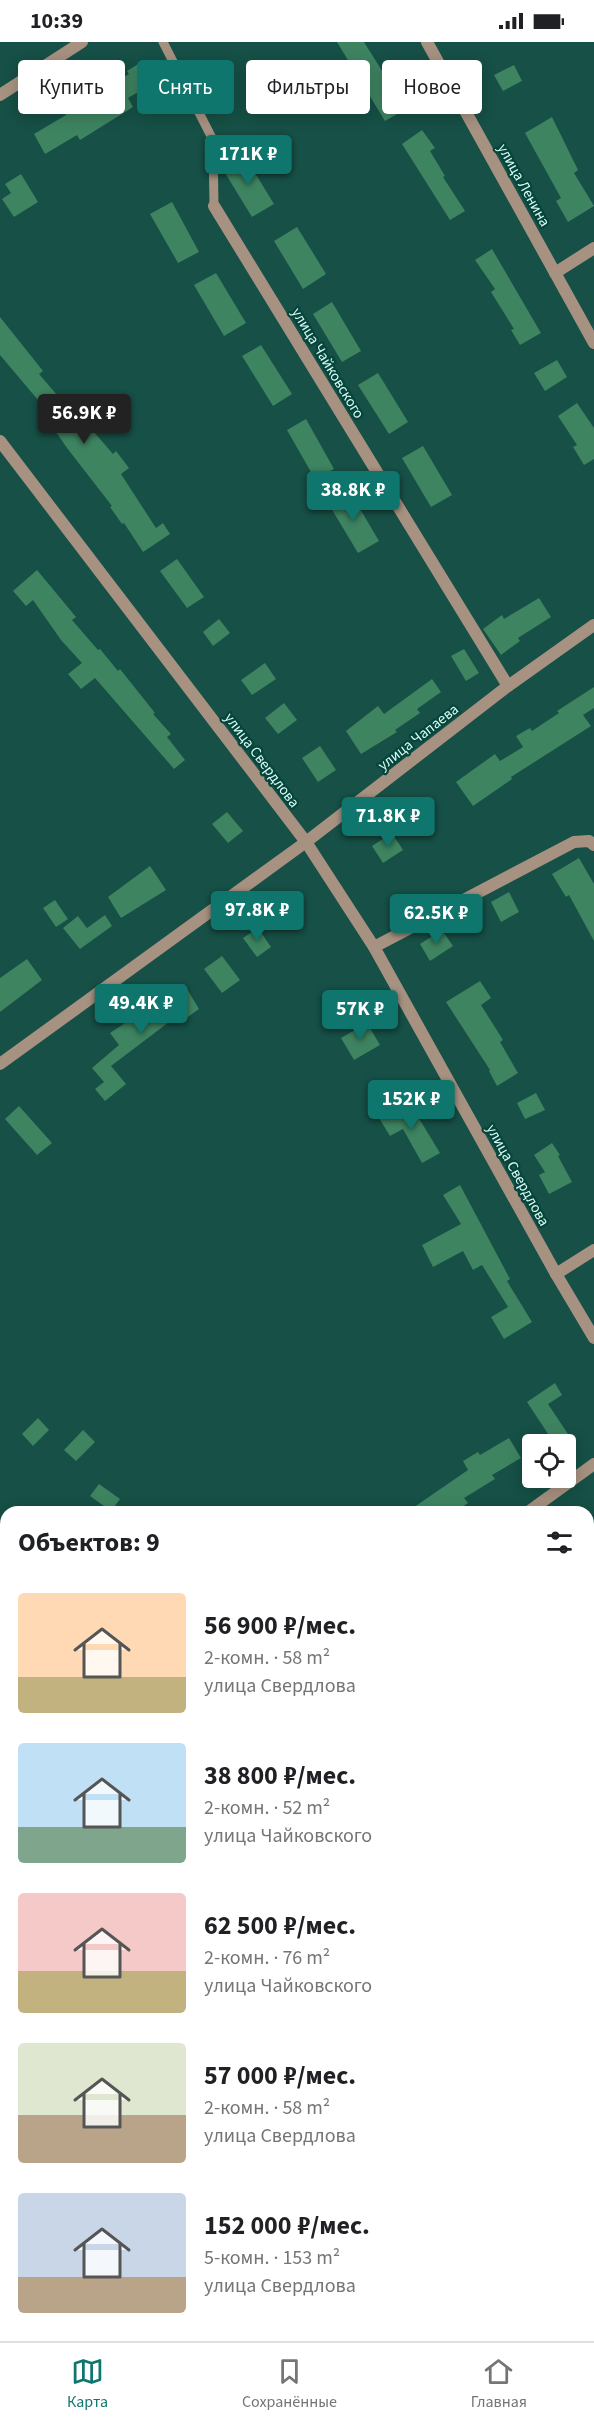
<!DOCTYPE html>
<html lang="ru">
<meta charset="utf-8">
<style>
body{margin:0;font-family:"Source Sans 3",sans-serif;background:#f2f2f2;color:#202124;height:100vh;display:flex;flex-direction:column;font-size:22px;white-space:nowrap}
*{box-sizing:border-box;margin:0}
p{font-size:20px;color:#757577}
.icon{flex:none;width:33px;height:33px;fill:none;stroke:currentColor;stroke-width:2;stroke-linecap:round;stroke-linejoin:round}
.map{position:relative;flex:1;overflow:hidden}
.drawer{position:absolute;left:0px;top:1464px;width:594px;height:836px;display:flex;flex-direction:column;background:#fff;border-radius:18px 18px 0 0;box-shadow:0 3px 15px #0003}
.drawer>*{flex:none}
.banner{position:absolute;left:18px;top:18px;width:558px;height:54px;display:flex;gap:12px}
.fabs{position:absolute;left:522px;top:1392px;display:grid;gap:12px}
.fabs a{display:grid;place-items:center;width:54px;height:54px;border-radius:6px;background:#fff;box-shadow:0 3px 15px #0003;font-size:30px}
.price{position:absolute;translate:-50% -51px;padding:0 14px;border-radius:6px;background:#0f766e;color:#fff;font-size:20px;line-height:39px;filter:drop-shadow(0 2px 3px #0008)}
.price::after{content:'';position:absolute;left:50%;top:36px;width:18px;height:14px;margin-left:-9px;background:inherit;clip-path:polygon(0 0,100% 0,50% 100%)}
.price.selected{background:#222;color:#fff}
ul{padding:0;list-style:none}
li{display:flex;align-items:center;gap:18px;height:150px;padding:0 18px}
li span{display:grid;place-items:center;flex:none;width:168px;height:120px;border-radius:6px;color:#555}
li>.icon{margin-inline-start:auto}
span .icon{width:72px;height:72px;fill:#fffc;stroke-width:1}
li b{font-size:26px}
h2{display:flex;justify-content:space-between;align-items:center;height:72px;padding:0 18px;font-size:26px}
.tag{padding:0 21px;border-radius:6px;background:#fff;box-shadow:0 3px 15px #0003;font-size:21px;line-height:54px}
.tag.selected{background:#0f766e;color:#fff}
.status{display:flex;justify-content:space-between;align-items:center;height:42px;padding:0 30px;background:#fff;direction:ltr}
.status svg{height:16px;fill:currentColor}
.tab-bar{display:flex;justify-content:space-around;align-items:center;height:84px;border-top:2px solid #e0e0e0;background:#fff;font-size:16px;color:#757577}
.tab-bar a{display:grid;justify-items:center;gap:3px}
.tab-bar .selected{color:#0f766e}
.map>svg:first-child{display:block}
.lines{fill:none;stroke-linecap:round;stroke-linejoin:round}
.stream{stroke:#3a2559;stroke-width:4.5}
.building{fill:#3e8461}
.service{stroke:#a79281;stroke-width:9}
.minor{stroke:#a79281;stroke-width:12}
.tertiary{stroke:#a79281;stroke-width:12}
.labels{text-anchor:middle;stroke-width:4.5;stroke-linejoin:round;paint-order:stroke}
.street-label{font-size:15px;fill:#d9fdf4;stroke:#06453c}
</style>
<div class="status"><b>10:39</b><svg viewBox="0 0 49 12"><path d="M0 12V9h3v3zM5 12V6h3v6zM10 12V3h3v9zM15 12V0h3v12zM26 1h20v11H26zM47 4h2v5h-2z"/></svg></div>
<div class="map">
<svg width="594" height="2299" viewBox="0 0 594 2299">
<rect width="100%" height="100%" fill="#165046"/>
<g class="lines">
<!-- stream -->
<g class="stream">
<path d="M0 1479 6 1481"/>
<path d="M588 1903 594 1915"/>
</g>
</g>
<!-- building -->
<g class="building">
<path d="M337 0H364L406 67 385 79Z"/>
<path d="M143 19 155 40 128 56 133 65 80 98 77 93 45 112 34 92 66 73 64 70 129 32 127 29Z"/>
<path d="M514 23 522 39 503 49 494 33Z"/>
<path d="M552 75 578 128 574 131 594 164 568 180 556 159 561 156 525 91Z"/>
<path d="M422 88 435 106 430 109 445 134 443 135 465 169 450 178 402 102Z"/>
<path d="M244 113 274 162 252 175 222 126Z"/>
<path d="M21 132 38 160 14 175 2 157 11 151 5 142Z"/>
<path d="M172 160 199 210 178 221 150 172Z"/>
<path d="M297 185 326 232 303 247 274 199Z"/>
<path d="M492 207 541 291 520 303 511 288 514 287 491 250 495 247 475 218Z"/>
<path d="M216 231 246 281 224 294 194 243Z"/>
<path d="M332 260 361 309 342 320 313 272Z"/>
<path d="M0 275 43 329 39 332 63 360 81 388 87 382 113 412 116 409 129 426 121 432 156 486 163 481 170 492 143 510 124 481 122 482 110 465 112 464 67 406 45 374 49 371 0 313Z"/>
<path d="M261 303 292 352 273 364 242 314Z"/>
<path d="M557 318 567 335 545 349 534 331Z"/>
<path d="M378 331 408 380 389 392 358 343Z"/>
<path d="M577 361 594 386V417L584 423 573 405 577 403 558 374Z"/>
<path d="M306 377 334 427 315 437 287 388Z"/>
<path d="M423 404 452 453 431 465 402 416Z"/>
<path d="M349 448 379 499 358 511 328 461Z"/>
<path d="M177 517 204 555 187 566 160 529Z"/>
<path d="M37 528 76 575 72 578 98 608 100 607 118 629 120 627 155 671 153 672 171 692 167 695 185 718 174 727 95 636 81 647 68 632 82 621 61 598 33 558 26 564 13 549Z"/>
<path d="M539 556 551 575 518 596 520 599 501 613 483 587 502 573 504 577Z"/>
<path d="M219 577 230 591 213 604 203 590Z"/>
<path d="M464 607 479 631 466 639 451 614Z"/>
<path d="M265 621 276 637 252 653 241 638Z"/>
<path d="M432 637 441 650 417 667 420 671 395 688 397 690 361 712 346 689 378 664 384 672Z"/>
<path d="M594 645V666L583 673 591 684 511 735 512 737 473 764 456 740 495 712 500 719 523 705 516 694 530 686 532 689 559 671 557 669Z"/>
<path d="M284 661 297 678 278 692 265 676Z"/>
<path d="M320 704 336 728 318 740 302 716Z"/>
<path d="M227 770 243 789 228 801 212 782Z"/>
<path d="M392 791 403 808 383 821 372 804Z"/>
<path d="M579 816 594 842V899L569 853 566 855 552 832Z"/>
<path d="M150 824 166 848 121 876 108 855Z"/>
<path d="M509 850 519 870 501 880 491 860Z"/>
<path d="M55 858 68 877 56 885 43 866Z"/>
<path d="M105 873 112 884 80 907 63 886 78 874 87 886Z"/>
<path d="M258 886 271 905 257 915 243 896Z"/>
<path d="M442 888 453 904 430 919 420 902Z"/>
<path d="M222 914 240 938 222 951 204 927Z"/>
<path d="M27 917 42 938 0 970V936Z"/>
<path d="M480 939 491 956 481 963 503 998 500 1000 518 1031 497 1044 489 1029 490 1028 446 960Z"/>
<path d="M184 942 199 967 185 977 181 971 111 1024 126 1042 105 1059 95 1047 104 1040 92 1026 119 1003 110 991Z"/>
<path d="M367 981 380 1003 354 1018 341 996Z"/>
<path d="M536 1051 545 1068 525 1077 517 1061Z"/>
<path d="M409 1060 440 1111 422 1121 403 1087 390 1094 379 1076Z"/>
<path d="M19 1064 52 1101 37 1113 5 1077Z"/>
<path d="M552 1101 560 1113 558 1114 572 1140 549 1152 539 1133 545 1130 534 1113Z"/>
<path d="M460 1143 510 1237 507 1239 532 1280 504 1297 491 1275 508 1265 482 1223 473 1228 463 1209 433 1225 422 1203 461 1182 443 1153Z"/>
<path d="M555 1341 562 1353 548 1362 568 1392 554 1401 527 1360Z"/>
<path d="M38 1376 49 1388 33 1404 22 1392Z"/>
<path d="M83 1388 95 1400 76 1419 64 1408Z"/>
<path d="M509 1396 521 1416 492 1433 495 1437 464 1456 468 1461 455 1470H407L468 1428 463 1419 478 1410 480 1413Z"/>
<path d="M99 1442 120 1457 111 1469 90 1454Z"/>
</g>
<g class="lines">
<!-- service -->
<path class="service" d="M163 0 213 98 214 164"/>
<!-- minor -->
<g class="minor">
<path d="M214 164 508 644"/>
<path d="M555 231 594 206"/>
<path d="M0 399 306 800 374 905 556 1232 594 1296"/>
<path d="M374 905 574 800 589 799 594 803"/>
<path d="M0 1022 306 800 508 644 594 583"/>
<path d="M556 1232 594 1208"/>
<path d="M528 1470 594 1422"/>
<path d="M0 1505 6 1506"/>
<path d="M0 1525 6 1528"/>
<path d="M0 1793 6 1790"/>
<path d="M588 2113 594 2123"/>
<path d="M0 2120 6 2116"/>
<path d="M588 2257 594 2254"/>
<path d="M512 2299 522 2294"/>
</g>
<!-- tertiary -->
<g class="tertiary">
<path d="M427 0 594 301"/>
<path d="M0 53 82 0"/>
</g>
</g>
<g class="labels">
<!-- street labels -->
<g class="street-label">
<text transform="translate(524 143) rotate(61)" y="5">улица Ленина</text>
<text transform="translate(328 321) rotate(59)" y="5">улица Чайковского</text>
<text transform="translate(418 695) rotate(-38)" y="5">улица Чапаева</text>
<text transform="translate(262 718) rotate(53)" y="5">улица Свердлова</text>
<text transform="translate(518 1133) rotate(61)" y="5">улица Свердлова</text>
</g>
</g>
</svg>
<div class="fabs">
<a><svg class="icon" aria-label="locate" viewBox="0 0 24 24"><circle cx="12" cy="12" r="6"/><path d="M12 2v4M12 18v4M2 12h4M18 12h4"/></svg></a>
</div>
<b class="price" style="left:248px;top:144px">171K ₽</b>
<b class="price selected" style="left:84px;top:403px">56.9K ₽</b>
<b class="price" style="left:353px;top:480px">38.8K ₽</b>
<b class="price" style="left:388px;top:806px">71.8K ₽</b>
<b class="price" style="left:257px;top:900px">97.8K ₽</b>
<b class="price" style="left:436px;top:903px">62.5K ₽</b>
<b class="price" style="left:141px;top:993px">49.4K ₽</b>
<b class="price" style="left:360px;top:999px">57K ₽</b>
<b class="price" style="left:411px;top:1089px">152K ₽</b>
<div class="banner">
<a class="tag">Купить</a>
<a class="tag selected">Снять</a>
<a class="tag">Фильтры</a>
<a class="tag">Новое</a>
</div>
<section class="drawer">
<h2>Объектов: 9<svg class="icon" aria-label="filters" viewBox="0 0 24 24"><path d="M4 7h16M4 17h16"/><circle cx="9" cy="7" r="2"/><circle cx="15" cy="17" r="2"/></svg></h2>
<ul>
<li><span style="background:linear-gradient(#ffd9b3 70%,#c2b280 0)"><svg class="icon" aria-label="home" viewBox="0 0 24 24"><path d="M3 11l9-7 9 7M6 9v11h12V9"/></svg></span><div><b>56 900 ₽/мес.</b><p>2-комн. · 58 m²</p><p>улица Свердлова</p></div></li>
<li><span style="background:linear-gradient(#bfe0f5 70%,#7fa58c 0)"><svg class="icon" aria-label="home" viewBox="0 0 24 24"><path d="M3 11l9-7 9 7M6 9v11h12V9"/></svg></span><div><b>38 800 ₽/мес.</b><p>2-комн. · 52 m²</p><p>улица Чайковского</p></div></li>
<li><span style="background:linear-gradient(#f6c9c9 65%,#c2b280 0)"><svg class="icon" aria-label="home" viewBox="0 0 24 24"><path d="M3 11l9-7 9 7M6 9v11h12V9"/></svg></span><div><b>62 500 ₽/мес.</b><p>2-комн. · 76 m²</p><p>улица Чайковского</p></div></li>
<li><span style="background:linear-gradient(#dfe7d0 60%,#b9a48a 0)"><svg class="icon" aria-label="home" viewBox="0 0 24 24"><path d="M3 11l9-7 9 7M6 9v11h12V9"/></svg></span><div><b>57 000 ₽/мес.</b><p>2-комн. · 58 m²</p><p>улица Свердлова</p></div></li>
<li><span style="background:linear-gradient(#c9d6e8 70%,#b9a48a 0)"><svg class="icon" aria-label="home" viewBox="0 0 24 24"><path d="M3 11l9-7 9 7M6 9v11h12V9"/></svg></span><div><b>152 000 ₽/мес.</b><p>5-комн. · 153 m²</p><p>улица Свердлова</p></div></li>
</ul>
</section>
</div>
<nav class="tab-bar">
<a class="selected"><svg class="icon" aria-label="map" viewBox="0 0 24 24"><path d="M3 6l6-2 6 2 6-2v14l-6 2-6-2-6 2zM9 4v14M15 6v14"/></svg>Карта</a>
<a><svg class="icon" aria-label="saved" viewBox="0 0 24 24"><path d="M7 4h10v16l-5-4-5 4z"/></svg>Сохранённые</a>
<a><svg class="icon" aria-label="home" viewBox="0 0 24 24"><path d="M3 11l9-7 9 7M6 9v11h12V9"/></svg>Главная</a>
</nav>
